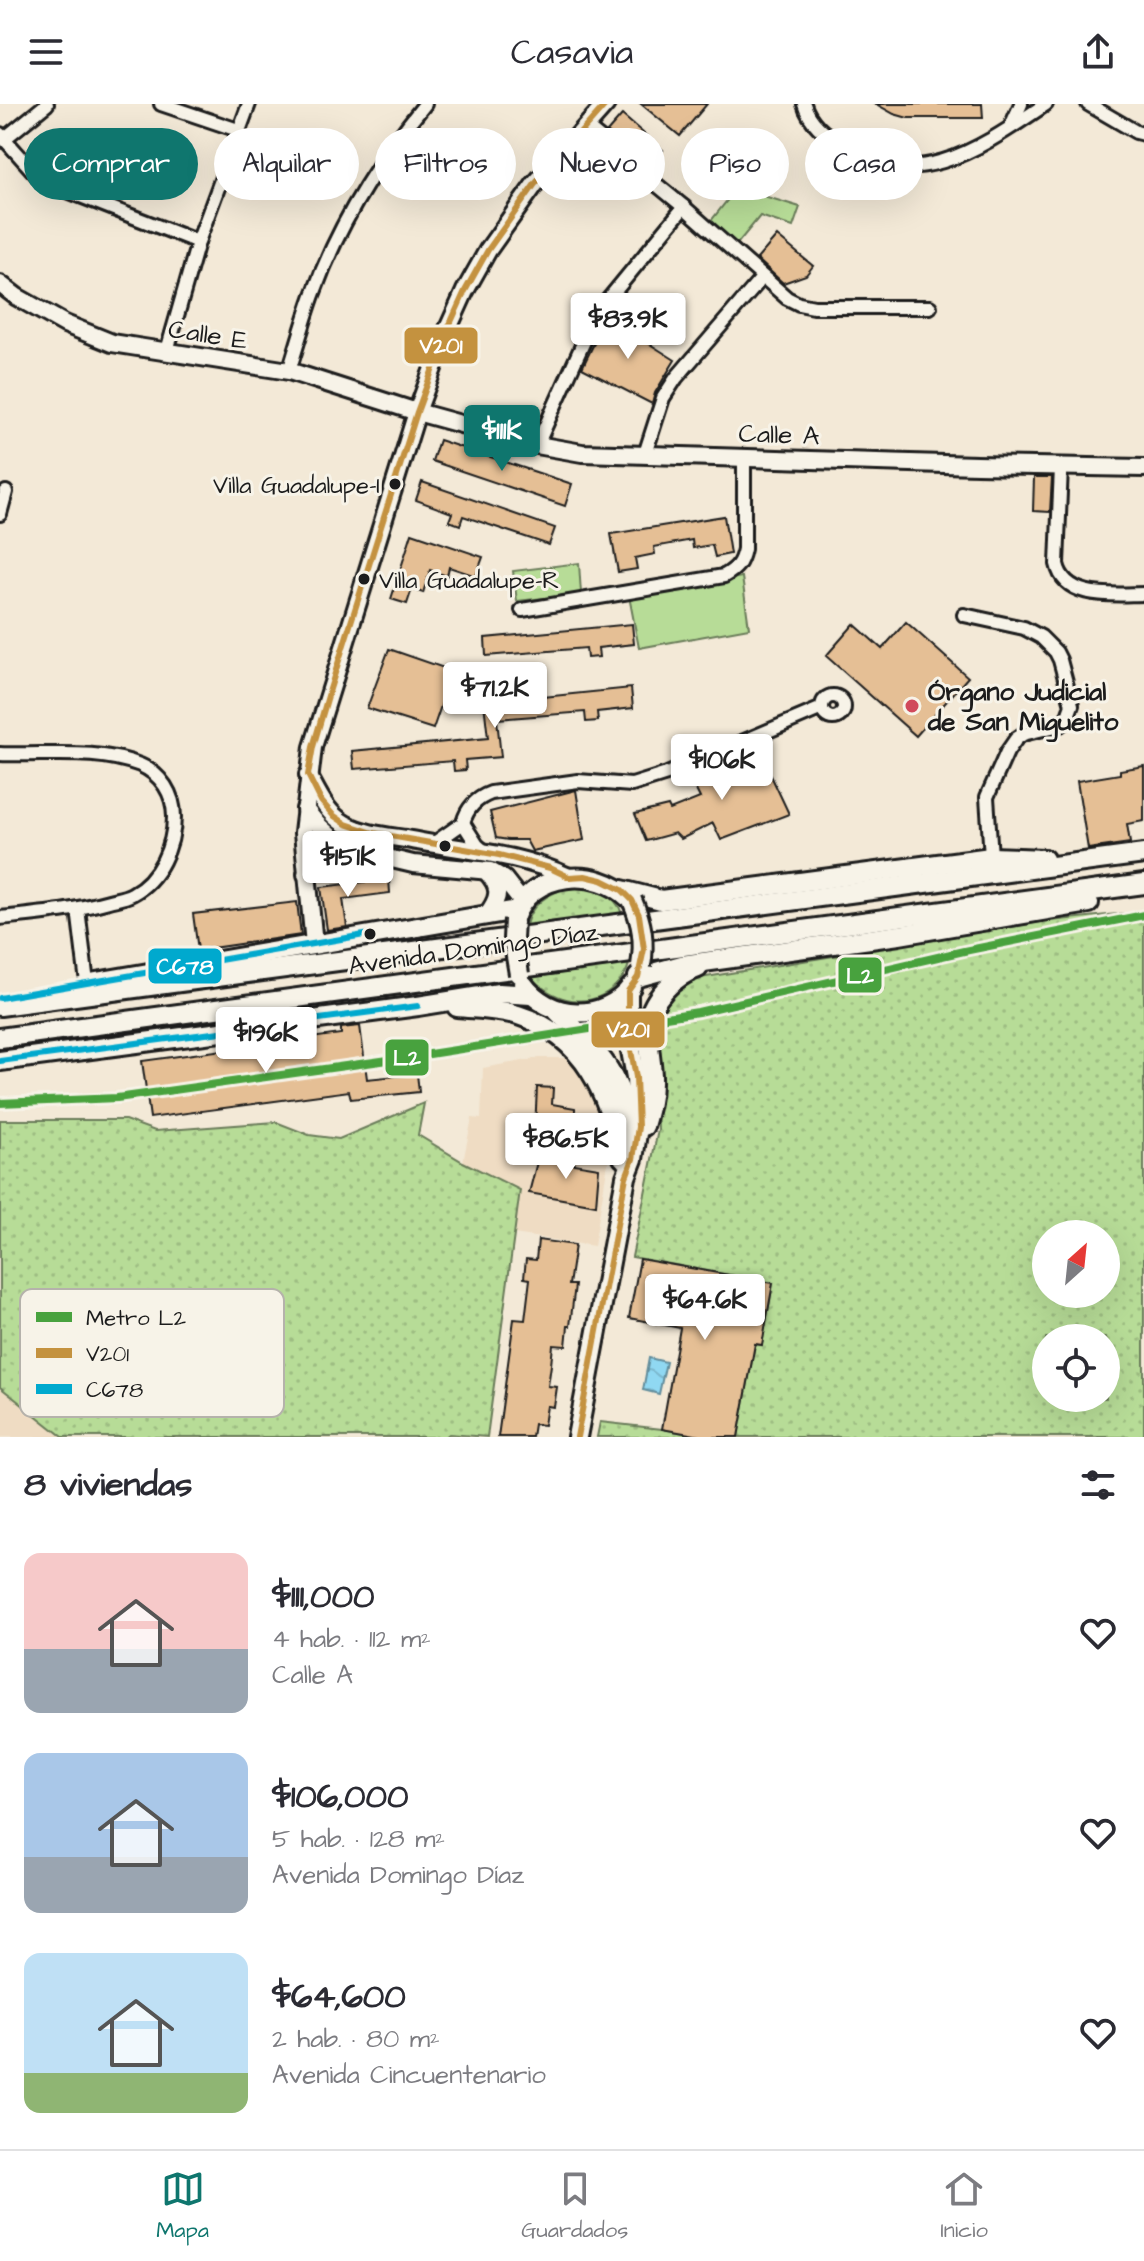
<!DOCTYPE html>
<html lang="es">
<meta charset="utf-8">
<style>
body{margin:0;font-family:"Architects Daughter",sans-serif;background:#f2f2f3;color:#2b2b33;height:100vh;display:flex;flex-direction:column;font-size:30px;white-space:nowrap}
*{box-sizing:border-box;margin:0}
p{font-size:26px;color:#7c7c81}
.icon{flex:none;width:44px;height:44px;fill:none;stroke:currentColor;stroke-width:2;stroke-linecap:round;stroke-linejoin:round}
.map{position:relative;height:1333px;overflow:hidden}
.details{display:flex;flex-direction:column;background:#fff;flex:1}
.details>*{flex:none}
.banner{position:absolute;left:24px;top:24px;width:1096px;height:72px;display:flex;gap:16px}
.needle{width:52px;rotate:27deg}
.controls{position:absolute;left:1032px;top:1116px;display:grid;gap:16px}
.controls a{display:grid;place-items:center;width:88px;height:88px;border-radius:50%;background:#fff;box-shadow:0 8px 32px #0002;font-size:40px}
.price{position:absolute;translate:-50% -68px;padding:0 18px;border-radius:8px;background:#fff;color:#222;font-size:26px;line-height:52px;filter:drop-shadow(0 2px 4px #0008)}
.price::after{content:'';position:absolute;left:50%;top:48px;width:24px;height:18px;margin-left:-12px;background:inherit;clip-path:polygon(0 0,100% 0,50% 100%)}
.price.current{background:#0f766e;color:#fff}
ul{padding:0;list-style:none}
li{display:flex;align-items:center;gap:24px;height:200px;padding:0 24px}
li span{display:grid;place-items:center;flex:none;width:224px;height:160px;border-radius:16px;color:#555}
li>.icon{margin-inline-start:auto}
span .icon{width:96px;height:96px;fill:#fffc;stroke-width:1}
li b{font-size:34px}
h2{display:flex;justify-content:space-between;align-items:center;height:96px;padding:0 24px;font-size:34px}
.pill{padding:0 28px;border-radius:36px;background:#fff;box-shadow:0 8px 32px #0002;font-size:28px;line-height:72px}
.pill.current{background:#0f766e;color:#fff}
header{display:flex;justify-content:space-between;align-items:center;height:104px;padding:0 24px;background:#fff;font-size:36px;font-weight:600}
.tab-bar{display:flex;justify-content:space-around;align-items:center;height:112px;border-top:2px solid #e1e1e2;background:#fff;font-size:22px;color:#7c7c81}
.tab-bar a{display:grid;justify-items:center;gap:4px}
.tab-bar .current{color:#0f766e}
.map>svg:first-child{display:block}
.built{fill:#efdcc3}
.grass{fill:url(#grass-dots);stroke:#6a7c5a;stroke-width:2;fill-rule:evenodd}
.park{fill:#b7dc97;stroke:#6a7c5a;stroke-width:2}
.water{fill:url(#water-waves);stroke:#628d9c;stroke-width:2}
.building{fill:#e5bf95;stroke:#1c1c1c;stroke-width:2}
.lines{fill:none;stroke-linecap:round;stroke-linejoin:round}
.street-casing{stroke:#1c1c1c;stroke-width:18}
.secondary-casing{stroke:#1c1c1c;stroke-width:22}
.primary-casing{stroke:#1c1c1c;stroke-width:24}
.street{stroke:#f7f3e8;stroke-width:12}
.secondary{stroke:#f7f3e8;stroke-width:16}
.primary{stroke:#f7f3e8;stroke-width:18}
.primary-bridge-casing{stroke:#1c1c1c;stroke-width:24;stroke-linecap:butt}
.primary-bridge{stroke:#f7f3e8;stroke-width:18}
.bus-1-casing{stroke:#f7f3e8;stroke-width:12}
.bus-2-casing{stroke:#f7f3e8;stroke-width:12}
.bus-1{stroke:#c4923f;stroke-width:6}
.bus-2{stroke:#00a9ce;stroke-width:6}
.metro-1-casing{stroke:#f7f3e8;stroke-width:14}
.metro-1{stroke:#48a23e;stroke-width:8}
.bus-dot{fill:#1c1c1c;stroke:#f7f3e8;stroke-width:3}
.poi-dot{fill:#d1495b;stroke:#f7f3e8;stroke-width:3}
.labels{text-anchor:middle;stroke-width:6;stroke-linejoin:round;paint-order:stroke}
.bus-label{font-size:24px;fill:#1c1c1c;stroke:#f7f3e8;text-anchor:end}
.street-label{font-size:26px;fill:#1c1c1c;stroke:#f7f3e8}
.poi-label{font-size:26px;font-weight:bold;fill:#1c1c1c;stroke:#f7f3e8;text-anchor:start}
.key{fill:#f7f3e8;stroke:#b5b2ab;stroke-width:2}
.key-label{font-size:22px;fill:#1c1c1c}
.line-badge{stroke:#f7f3e8;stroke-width:3}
.badge-label{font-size:22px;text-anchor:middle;font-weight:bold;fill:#fff}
</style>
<header><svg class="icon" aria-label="menu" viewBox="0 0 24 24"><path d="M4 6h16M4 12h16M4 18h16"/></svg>Casavia<svg class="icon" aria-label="share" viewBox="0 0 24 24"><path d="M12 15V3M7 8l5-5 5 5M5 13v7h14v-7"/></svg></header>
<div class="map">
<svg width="1144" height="1333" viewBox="0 0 1144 1333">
<defs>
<pattern id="grass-dots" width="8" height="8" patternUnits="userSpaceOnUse" patternTransform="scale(2)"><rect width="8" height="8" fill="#b7dc97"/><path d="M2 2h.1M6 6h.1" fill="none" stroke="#9dbc82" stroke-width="1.8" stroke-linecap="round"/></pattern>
<pattern id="water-waves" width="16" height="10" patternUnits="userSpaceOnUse" patternTransform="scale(2)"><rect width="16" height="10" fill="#90d8f2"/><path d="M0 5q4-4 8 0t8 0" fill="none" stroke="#7cb9cf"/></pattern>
</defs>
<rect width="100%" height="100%" fill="#f3e9d7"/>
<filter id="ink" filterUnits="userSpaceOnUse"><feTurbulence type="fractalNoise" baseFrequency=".0125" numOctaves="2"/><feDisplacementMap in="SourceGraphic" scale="16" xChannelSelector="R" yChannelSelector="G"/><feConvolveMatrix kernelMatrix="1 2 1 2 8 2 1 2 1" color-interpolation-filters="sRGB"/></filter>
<g filter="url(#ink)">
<!-- built -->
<g class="built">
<path d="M539 954H570L599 1001 611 1041 594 1142 514 1130 519 1086 463 1058 472 1014 481 1015 483 964Z"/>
<path d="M0 1283 1 1284 63 1333H0Z"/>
</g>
<!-- grass -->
<g class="grass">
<path d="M574 782C593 784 616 789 622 810L526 821C531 798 553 787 574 782Z"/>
<path d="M1144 807V1333H738L755 1240 762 1241 773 1179 632 1153 658 1026 654 914 682 877 1041 818ZM1046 1130H1106V1190H1046ZM1046 1234H1106V1294H1046Z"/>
<path d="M629 860C627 869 622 875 615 882 590 906 555 898 533 875V873Z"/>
<path d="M424 999 418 1031 463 1058 520 1086 487 1333 449 1330 445 1333H63L0 1283V1016H125L155 1027 276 1018 309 1031 339 1035Z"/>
<path d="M600 1318 662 1325 706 1333H597Z"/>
</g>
<!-- park -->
<g class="park">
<path d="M737 84 800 103 793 123 760 112 733 145 707 122Z"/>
<path d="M579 459 581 490 517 497 513 467Z"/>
<path d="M742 473 749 524 639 544 629 492Z"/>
</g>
<!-- water -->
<path class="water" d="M649 1254 666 1258 659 1290 643 1286Z"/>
<!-- building -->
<g class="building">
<path d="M641 0H707L680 32Z"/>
<path d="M876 0H982L983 14H908L894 10Z"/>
<path d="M622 11 663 46 649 63 607 28Z"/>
<path d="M777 132 813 162 806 171 783 179 757 155Z"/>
<path d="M607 213 675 256 655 289 652 300 582 264Z"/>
<path d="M439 336 572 380 565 402 432 357Z"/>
<path d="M1034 373H1052L1050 408 1033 407Z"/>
<path d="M422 378 555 424 549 441 463 412 460 421 449 417 452 409 416 396Z"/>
<path d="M724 412 730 450 715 453 712 441 693 444 692 436 654 443 655 450 635 454 637 465 618 468 611 430Z"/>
<path d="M412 429 483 453 476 472 449 463 447 472 430 466 423 489 412 485 407 500 391 495Z"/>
<path d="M906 518 968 573 916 632 826 552 854 520 882 545Z"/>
<path d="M632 520 634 540 598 544 599 553 587 554 586 544 486 552 485 534Z"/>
<path d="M389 545 453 567 433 625 367 604Z"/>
<path d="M631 584 633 604 597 608 598 617 586 618 585 608 497 615 501 653 465 656 466 666 454 667 453 657 354 665 352 647 488 634 484 599Z"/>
<path d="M758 644 789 710 721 736 713 719 681 735 675 729 646 737 635 710 668 702 670 706 700 694 694 682 702 667Z"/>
<path d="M1144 662V717L1127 720 1130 739 1088 745 1077 677 1120 670V666Z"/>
<path d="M576 686 584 736 532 747 526 736H508L496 734 490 708Z"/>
<path d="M389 775 390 789 343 795 347 823 327 826 321 783Z"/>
<path d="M297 798 301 831 198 846 193 810Z"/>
<path d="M360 922 367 975 417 970 419 988 351 995 349 987 150 1014 142 957 341 930V924Z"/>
<path d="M537 983 553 984 552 1000 575 1004V1011L591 1010 603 1039 535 1026Z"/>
<path d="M538 1054 599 1064 596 1101 529 1089Z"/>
<path d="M538 1136 575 1141 569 1181H575L570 1222H568L566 1242 553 1241 551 1261 548 1282 557 1283 554 1303 547 1302 544 1321 534 1320 532 1333H498L514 1215 525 1216 530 1175 524 1174 526 1155 536 1156Z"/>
<path d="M640 1155 773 1179 762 1241 755 1240 738 1333H706L662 1325 680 1224 629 1214Z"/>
</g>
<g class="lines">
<!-- street casing -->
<g class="street-casing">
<g id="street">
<path d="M161 0 238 26"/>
<path d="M804 0C809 18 825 30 839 40 914 93 982 43 1046 0"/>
<path d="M1088 0 1136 28 1144 30"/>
<path d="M585 22 684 103 787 194 799 200 814 203H930"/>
<path d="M1011 22 1021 0"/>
<path d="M0 30 42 77 198 138"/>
<path d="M4 35 47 0"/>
<path d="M167 247 198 138 249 0"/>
<path d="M289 267C297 242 304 216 313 191 338 121 378 57 425 0"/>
<path d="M537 341 589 226 602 203 684 103"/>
<path d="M645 350 663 294 676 274 762 174"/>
<path d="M1061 363 1057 460C1065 497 1115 490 1144 490"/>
<path d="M0 410 6 388"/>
<path d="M522 506 724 472C736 465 741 460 744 445V353"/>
<path d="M964 511 1024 524 1041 533 1056 548 1060 556 1072 601 1068 612 1060 621 1023 630 1016 635 1007 648 987 693 991 753"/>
<circle cx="833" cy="603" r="11"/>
<path d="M0 650C45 652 97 644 140 661 161 670 174 690 174 713 174 742 159 776 132 790 125 794 116 795 109 797 73 807 37 810 0 814"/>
<path d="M463 719 477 741 485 748"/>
<path d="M433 740 463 719C467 704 477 694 491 689L578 677 632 681 667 670 822 604"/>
<path d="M78 805 87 879"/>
</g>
</g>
<!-- secondary casing -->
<g class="secondary-casing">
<g id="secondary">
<path d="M0 180 17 193 65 220 112 239 289 267 417 308 537 341 582 349 977 361 1144 364"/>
<path d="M308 671C318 689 326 709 345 720 363 730 386 732 406 735 461 746 518 749 569 773"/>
<path d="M305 705 318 721 331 733 358 747 413 760 490 767 504 775 522 798"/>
<path d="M486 767C502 784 500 794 486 812"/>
<path d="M306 770C322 756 334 749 356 747"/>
<path d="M314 840 303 729 313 643 417 308 446 229 465 187 488 146 535 80 606 0"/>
</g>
</g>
<!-- primary casing -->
<g class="primary-casing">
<g id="primary">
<path d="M622 786 661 796 991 753 1044 755"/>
<path d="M514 815C530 766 598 762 630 795"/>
<path d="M638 873 682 861 899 831 1089 799"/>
<path d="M90 879 517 806"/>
<path d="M523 880C549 917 604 918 631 883"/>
<path d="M0 902 1144 750"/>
<path d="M457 903C477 905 499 905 518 911 586 933 608 991 623 1054"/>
<path d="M557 907C586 936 620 966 625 1009 626 1017 625 1026 624 1034"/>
<path d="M0 934 1144 780"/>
<path d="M0 957 418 902 499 889 531 891"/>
<path d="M644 1022C648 1008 652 994 652 979 653 961 647 941 648 923 649 896 674 872 698 864"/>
<path d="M577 1333 626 1073 633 1055 638 1023 636 973 628 931V887"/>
</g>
</g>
<!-- street -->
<use href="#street" class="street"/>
<!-- secondary -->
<use href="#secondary" class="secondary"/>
<!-- primary -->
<use href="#primary" class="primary"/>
<!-- primary-bridge casing -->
<g class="primary-bridge-casing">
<g id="primary-bridge">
<path d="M632 796C642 819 645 837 641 862"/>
<path d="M514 815 513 835 519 870"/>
</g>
</g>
<!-- primary-bridge -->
<use href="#primary-bridge" class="primary-bridge"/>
<!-- bus-1 casing -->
<g class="bus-1-casing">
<path id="bus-1" d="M577 1333 626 1073 633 1055 638 1023 636 973 628 931V887L638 873 644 845 639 811 632 796 622 786 602 776 585 772 569 773 550 764 499 751 373 729 346 720 333 711 321 697 308 671 313 643 330 585 417 308 446 229 465 187 488 146 535 80 606 0"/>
</g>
<!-- bus-2 casing -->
<g class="bus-2-casing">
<g id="bus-2">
<path d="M0 894 370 830"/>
<path d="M0 957 418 902"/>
</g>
</g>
<!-- bus-1 -->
<use href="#bus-1" class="bus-1"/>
<!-- bus-2 -->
<use href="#bus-2" class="bus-2"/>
<!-- metro-1 casing -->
<g class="metro-1-casing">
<path id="metro-1" d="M0 999 117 994 417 952 698 908 964 847 1144 811"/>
</g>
<!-- metro-1 -->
<use href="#metro-1" class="metro-1"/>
</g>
</g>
<!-- markers -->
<g class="bus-dot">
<circle cx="395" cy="380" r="7"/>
<circle cx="364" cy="475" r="7"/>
<circle cx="445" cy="742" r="7"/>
<circle cx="370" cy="830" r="7"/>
</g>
<circle class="poi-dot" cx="912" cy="602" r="8"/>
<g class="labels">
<!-- bus labels -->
<g class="bus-label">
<text x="380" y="389">Villa Guadalupe-I</text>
<text x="379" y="484" text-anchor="start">Villa Guadalupe-R</text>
</g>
<!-- street labels -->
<g class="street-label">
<text transform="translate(208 230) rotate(9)" y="9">Calle E</text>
<text transform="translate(779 330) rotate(2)" y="9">Calle A</text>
<text transform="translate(473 844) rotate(-8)" y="9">Avenida Domingo Díaz</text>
</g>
<!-- poi labels -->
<g class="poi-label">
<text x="928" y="596">Órgano Judicial<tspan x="928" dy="30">de San Miguelito</tspan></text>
</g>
</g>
<!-- legend -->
<rect x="20" y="1185" width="264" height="128" rx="12" class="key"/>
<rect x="36" y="1208" width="36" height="10" fill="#48a23e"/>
<rect x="36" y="1244" width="36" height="10" fill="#c4923f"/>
<rect x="36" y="1280" width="36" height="10" fill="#00a9ce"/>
<g class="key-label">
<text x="86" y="1221">Metro L2</text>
<text x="86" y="1257">V201</text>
<text x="86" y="1293">C678</text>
</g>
<g class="line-badge">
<rect x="403" y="222" width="76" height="39" rx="8" fill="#c4923f"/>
<rect x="147" y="843" width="76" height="38" rx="8" fill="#00a9ce"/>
<rect x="837" y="852" width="46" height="38" rx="8" fill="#48a23e"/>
<rect x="590" y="906" width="76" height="39" rx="8" fill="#c4923f"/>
<rect x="384" y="934" width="46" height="39" rx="8" fill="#48a23e"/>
</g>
<g class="badge-label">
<text x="441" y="249">V201</text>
<text x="185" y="870">C678</text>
<text x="860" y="879">L2</text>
<text x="628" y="933">V201</text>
<text x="407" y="961">L2</text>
</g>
</svg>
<div class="controls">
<a><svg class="needle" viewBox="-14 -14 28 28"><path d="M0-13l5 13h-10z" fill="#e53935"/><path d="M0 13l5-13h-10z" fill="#7c7c81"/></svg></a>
<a><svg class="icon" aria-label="locate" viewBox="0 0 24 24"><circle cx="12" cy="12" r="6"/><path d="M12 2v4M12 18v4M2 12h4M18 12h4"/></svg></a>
</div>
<b class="price" style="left:628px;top:257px">$83.9K</b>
<b class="price current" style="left:502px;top:369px">$111K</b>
<b class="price" style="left:495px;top:626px">$71.2K</b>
<b class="price" style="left:722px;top:698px">$106K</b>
<b class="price" style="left:348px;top:795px">$151K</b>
<b class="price" style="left:266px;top:971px">$196K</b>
<b class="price" style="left:566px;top:1077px">$86.5K</b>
<b class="price" style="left:705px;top:1238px">$64.6K</b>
<div class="banner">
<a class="pill current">Comprar</a>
<a class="pill">Alquilar</a>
<a class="pill">Filtros</a>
<a class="pill">Nuevo</a>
<a class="pill">Piso</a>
<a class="pill">Casa</a>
</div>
</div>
<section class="details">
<h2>8 viviendas<svg class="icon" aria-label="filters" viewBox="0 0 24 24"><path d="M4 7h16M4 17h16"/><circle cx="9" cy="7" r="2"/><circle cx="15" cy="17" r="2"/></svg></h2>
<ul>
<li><span style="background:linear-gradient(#f6c9c9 60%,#9aa5b1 0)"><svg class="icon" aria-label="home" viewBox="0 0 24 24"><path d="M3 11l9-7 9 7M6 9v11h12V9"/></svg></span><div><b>$111,000</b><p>4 hab. · 112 m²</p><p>Calle A</p></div><svg class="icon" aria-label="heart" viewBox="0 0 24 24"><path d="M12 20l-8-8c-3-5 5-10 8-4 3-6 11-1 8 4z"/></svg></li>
<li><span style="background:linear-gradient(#a9c7e8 65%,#9aa5b1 0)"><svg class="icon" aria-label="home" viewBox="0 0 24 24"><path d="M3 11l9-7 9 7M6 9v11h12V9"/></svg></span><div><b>$106,000</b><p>5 hab. · 128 m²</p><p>Avenida Domingo Díaz</p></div><svg class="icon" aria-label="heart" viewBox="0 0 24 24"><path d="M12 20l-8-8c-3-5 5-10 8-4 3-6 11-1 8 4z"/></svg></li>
<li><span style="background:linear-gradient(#bfe0f5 75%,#8fb573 0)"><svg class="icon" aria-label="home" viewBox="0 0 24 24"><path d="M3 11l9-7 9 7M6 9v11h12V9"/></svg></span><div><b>$64,600</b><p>2 hab. · 80 m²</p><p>Avenida Cincuentenario</p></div><svg class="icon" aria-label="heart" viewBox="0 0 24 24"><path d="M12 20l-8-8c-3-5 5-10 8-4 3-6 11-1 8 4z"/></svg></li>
</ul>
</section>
<nav class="tab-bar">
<a class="current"><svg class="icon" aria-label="map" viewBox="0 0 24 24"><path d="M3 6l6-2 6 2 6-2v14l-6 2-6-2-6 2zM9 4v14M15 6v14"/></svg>Mapa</a>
<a><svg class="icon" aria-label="saved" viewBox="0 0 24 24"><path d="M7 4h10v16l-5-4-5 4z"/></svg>Guardados</a>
<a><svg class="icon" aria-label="home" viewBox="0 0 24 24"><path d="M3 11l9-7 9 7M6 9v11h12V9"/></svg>Inicio</a>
</nav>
